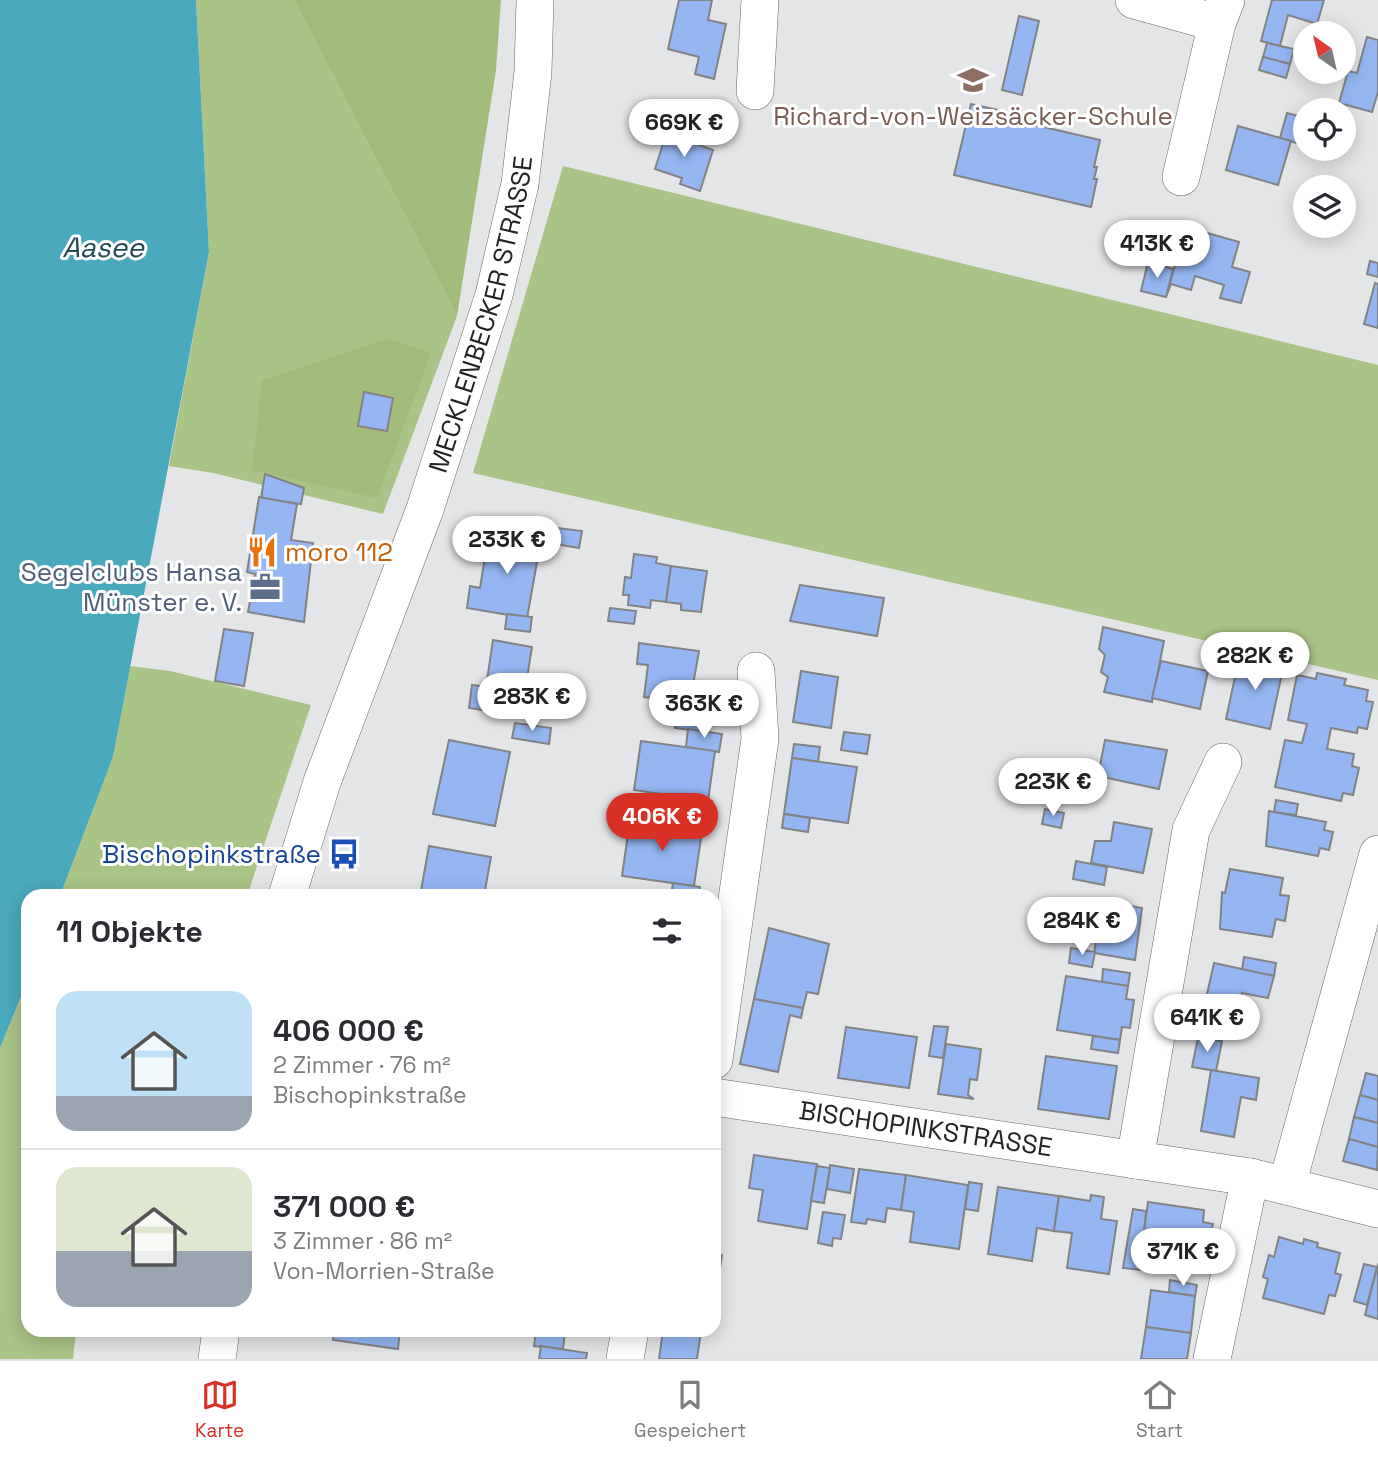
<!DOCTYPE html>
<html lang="de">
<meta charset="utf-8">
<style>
body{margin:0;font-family:"Space Grotesk",sans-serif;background:#f2f2f3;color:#2b2b33;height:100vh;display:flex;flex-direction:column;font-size:26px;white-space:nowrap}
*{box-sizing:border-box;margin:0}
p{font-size:23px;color:#7c7c81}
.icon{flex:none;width:38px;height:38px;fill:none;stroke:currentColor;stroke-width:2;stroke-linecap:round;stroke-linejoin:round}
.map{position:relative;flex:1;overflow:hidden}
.details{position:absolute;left:21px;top:889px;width:700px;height:448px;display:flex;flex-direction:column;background:#fff;border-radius:21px;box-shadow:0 4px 18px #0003}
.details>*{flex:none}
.needle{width:46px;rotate:326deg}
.buttons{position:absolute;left:1293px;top:21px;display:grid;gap:14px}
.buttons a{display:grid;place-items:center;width:63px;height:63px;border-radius:50%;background:#fff;box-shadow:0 4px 18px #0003;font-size:35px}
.price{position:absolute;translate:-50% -60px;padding:0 16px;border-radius:24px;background:#fff;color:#222;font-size:23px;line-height:46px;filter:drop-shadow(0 2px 4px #0008)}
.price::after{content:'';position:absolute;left:50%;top:42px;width:21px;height:16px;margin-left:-10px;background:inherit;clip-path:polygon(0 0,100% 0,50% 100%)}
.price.current{background:#d93025;color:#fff}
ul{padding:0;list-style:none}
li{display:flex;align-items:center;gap:21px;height:175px;padding:0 35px}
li+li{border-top:2px solid #e1e1e2}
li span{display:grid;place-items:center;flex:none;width:196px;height:140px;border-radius:21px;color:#555}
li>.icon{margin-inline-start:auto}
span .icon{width:84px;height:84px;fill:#fffc;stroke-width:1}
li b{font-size:30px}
h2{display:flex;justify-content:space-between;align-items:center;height:84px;padding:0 35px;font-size:30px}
.menu{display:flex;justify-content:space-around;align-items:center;height:98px;border-top:2px solid #e1e1e2;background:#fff;font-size:19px;color:#7c7c81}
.menu a{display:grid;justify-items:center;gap:4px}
.menu .current{color:#d93025}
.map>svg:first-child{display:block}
.green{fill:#aac387}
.forest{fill:#a1bc7b}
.water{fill:#4aa9bd}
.building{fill:#95b6f2;stroke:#828385;stroke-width:2}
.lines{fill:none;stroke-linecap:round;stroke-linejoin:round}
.minor-casing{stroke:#646567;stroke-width:38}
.minor{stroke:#fff;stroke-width:37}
.labels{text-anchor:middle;stroke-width:6;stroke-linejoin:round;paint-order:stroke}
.education-label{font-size:26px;fill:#785e54;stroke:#fff}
.street-label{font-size:26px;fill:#232324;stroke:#fff}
.food-label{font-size:26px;fill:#c56008;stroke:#fff;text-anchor:start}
.service-label{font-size:26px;fill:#4e5e75;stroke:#fff;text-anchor:end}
.transit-label{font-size:26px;fill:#164399;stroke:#fff;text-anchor:end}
.water-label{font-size:28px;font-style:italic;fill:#214b54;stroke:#fff}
</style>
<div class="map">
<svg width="1378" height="1359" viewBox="0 0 1378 1359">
<rect width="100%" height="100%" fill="#e4e5e7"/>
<!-- green -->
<g class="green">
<path d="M196 0H294L457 316 383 514 213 473 169 466 209 252Z"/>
<path d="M563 166 1378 365V680L473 473Z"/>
<path d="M130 666 170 671 311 705 247 896H60L113 757Z"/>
<path d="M28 979V1330H76L73 1359H0V1048Z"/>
</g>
<!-- forest -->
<g class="forest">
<path d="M294 0H501L496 70 457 316Z"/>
<path d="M388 339 431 353 377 498 252 470 262 381Z"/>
</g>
<!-- water -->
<path class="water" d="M0 0H196L209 252 113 757 60 896H28V979L0 1048Z"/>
<!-- building -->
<g class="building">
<path d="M679 0H712L708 20 726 24 714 79 695 74 699 57 668 49Z"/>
<path d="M1272 0H1324L1317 24 1288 15 1280 46 1261 41Z"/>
<path d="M1019 16 1039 21 1022 95 1002 90Z"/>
<path d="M1367 37 1378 40V92L1372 112 1339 103 1348 71 1357 73Z"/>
<path d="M1267 43 1294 49 1290 64 1263 57Z"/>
<path d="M1263 57 1290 64 1286 78 1259 70Z"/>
<path d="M971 104 998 110 996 116 1100 140 1094 167H1097L1094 179H1097L1091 207 954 175Z"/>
<path d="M680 109 707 112 701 132 675 123Z"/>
<path d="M1287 113 1306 118V146L1280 138Z"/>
<path d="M1238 126 1291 141 1278 185 1226 170Z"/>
<path d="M668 128 699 138 696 144 713 150 700 191 680 184 682 178 655 169Z"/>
<path d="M1186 227 1239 242 1232 267 1250 272 1241 303 1220 298 1224 285 1195 276 1191 290 1171 284 1166 297Z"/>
<path d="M1370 261 1378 263V277L1367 274Z"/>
<path d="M1148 262 1173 269 1166 297 1141 291Z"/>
<path d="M1375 283 1378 284V328L1364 324Z"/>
<path d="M364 392 393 398 387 431 358 426Z"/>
<path d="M265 474 304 488 301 504 261 498Z"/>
<path d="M259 497 297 504 291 540 313 543 304 622 248 612 255 574 247 572Z"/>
<path d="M557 528 582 531 579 548 555 544Z"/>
<path d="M489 532 541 540 527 618 467 608 470 586 480 588Z"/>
<path d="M634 554 657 557 656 563 671 566 666 602 651 600 650 608 628 605 629 595H623L625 577 631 578Z"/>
<path d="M671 566 707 571 701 612 681 610V604L666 602Z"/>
<path d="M800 585 884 598 877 636 790 621Z"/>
<path d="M610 608 636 611 634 624 608 621Z"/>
<path d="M507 614 532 617 530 632 505 629Z"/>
<path d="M1103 627 1164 641 1152 702 1104 692 1108 677 1101 672 1105 655 1099 649Z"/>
<path d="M224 629 253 633 244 686 215 681Z"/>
<path d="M493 640 532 647 521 716 469 708 472 685 486 687Z"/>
<path d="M639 643 699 651 690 702 644 697 648 665 637 664Z"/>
<path d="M1240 654 1284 664 1270 729 1226 719Z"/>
<path d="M1161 661 1208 671 1200 709 1152 698Z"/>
<path d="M801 671 838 677 831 728 793 722Z"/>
<path d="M1317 673 1346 679 1344 685 1368 690 1366 701 1373 702 1367 729 1358 727 1357 733 1331 728 1327 749 1354 754 1352 766 1359 768 1353 795 1343 793 1341 801 1275 787 1285 740 1302 743 1307 724 1288 720 1297 675 1316 679Z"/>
<path d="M678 701 707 705 704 732 675 728Z"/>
<path d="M515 723 551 728 549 744 512 738Z"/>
<path d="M688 729 722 734 719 752 686 747Z"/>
<path d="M844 732 870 735 867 754 841 750Z"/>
<path d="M449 740 510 752 495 826 433 814Z"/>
<path d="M1105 740 1167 750 1159 789 1098 776Z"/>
<path d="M641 741 715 751 708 801 634 790Z"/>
<path d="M794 744 820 747 818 762 792 758Z"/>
<path d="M792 758 857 767 848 823 784 814Z"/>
<path d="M678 796 712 801 709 818 676 813Z"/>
<path d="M1276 800 1298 804 1296 815 1274 812Z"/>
<path d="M1045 809 1064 813 1061 828 1042 824Z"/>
<path d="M1269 811 1326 822 1324 830 1333 832 1329 850 1320 848 1318 856 1266 846Z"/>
<path d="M784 814 810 818 808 832 782 828Z"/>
<path d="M684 815 709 818 708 832 682 828Z"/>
<path d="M630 820 702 831 694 886 622 876Z"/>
<path d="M1114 822 1152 829 1143 873 1091 863 1095 841H1111Z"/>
<path d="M429 846 491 857 484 896H420Z"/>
<path d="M1076 861 1107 867 1104 885 1073 879Z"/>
<path d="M1230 869 1283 878 1280 895 1289 896 1285 921 1276 919 1272 937 1220 929 1222 892 1225 893Z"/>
<path d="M673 883 700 887 698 896H671Z"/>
<path d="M1103 901 1142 908 1135 960 1094 953Z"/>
<path d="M769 928 829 944 818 994 807 992 803 1008 754 999Z"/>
<path d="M1071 948 1095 952 1092 967 1069 963Z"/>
<path d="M1244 957 1276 963 1274 976 1242 970Z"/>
<path d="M1214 963 1274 976 1268 998 1242 993 1239 1010 1205 1003Z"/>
<path d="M1103 969 1130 973 1128 986 1102 982Z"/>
<path d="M1066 976 1128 986 1126 999 1134 1000 1130 1028 1122 1027 1120 1040 1057 1030Z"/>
<path d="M754 999 803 1008 801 1018 790 1015 778 1072 740 1064Z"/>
<path d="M934 1026 948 1027 943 1058 929 1056Z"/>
<path d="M846 1027 917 1037 909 1088 838 1078Z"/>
<path d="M1093 1036 1120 1040 1118 1053 1091 1049Z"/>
<path d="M1198 1038 1222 1041 1216 1071 1192 1067Z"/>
<path d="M946 1044 981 1049 977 1080 970 1079 968 1095 974 1099 938 1094Z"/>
<path d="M1046 1056 1117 1066 1109 1119 1038 1109Z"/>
<path d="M1211 1070 1259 1078 1256 1100 1241 1097 1234 1137 1201 1131Z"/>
<path d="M1366 1073 1378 1076V1100L1360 1095Z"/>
<path d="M1360 1095 1378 1100V1123L1354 1117Z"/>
<path d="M1354 1117 1378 1123V1147L1349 1139Z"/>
<path d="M1349 1139 1378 1147 1377 1170 1343 1161Z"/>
<path d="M754 1155 817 1164 807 1229 758 1221 763 1190 749 1188Z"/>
<path d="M830 1165 854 1169 850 1193 827 1189Z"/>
<path d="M817 1166 830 1168 824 1203 811 1201Z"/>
<path d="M859 1169 906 1175 901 1210 887 1208 885 1222 867 1219 866 1224 851 1222Z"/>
<path d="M906 1175 968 1185 959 1249 910 1242 914 1212 901 1210Z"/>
<path d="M969 1182 982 1184 978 1211 965 1209Z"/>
<path d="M998 1187 1059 1196 1054 1231 1037 1228 1032 1261 988 1254Z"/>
<path d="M1091 1195 1104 1197 1101 1219 1117 1221 1109 1274 1067 1268 1072 1233 1054 1231 1059 1196 1090 1201Z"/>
<path d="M1148 1202 1204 1210 1203 1222 1213 1224 1202 1270 1175 1266 1179 1242 1143 1238Z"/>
<path d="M1133 1209 1146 1211 1140 1270 1123 1268Z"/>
<path d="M823 1212 845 1215 841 1239 833 1238 832 1246 818 1243Z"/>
<path d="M1279 1237 1303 1244 1304 1239 1318 1243 1317 1247 1340 1253 1335 1273 1341 1275 1335 1296 1329 1295 1324 1314 1263 1298 1268 1279 1263 1277 1269 1255 1274 1257Z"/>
<path d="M714 1242 717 1243 715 1254 722 1255 719 1276H714Z"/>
<path d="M1364 1264 1377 1267 1367 1305 1354 1301Z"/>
<path d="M1378 1264V1319L1365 1315Z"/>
<path d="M1170 1280 1197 1285 1195 1296 1169 1292Z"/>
<path d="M1151 1290 1195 1296 1191 1333 1146 1327Z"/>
<path d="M1146 1327 1191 1333 1187 1359H1141Z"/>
<path d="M334 1330H400L398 1349 333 1340Z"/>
<path d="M536 1330 565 1333 563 1349 534 1346Z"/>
<path d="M663 1330 701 1331 697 1359H659Z"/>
<path d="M541 1346 587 1353 586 1359H539Z"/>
</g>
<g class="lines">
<!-- minor casing -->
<g class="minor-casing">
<g id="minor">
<path d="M1134 0 1217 23"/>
<path d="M755 91 760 0"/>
<path d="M1181 177 1217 23 1226 0"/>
<path id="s1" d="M287 896 322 782 425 509 494 295 520 184 533 72 535 0"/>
<path d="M714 1060 760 739 756 671"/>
<path id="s2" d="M714 1097 1250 1177 1378 1209"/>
<path d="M1135 1160 1191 830 1223 762"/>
<path d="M1287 1185 1378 854"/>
<path d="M217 1359 221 1330"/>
<path d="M625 1359 630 1330"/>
<path d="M1212 1359 1250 1177"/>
</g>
</g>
<!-- minor -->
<use href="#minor" class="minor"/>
</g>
<!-- icons -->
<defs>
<g id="school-bare" transform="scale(2.415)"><path d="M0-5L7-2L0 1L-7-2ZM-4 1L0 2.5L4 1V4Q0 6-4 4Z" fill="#8d6e63" stroke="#fff" stroke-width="2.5" paint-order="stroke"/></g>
<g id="restaurant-bare" transform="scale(2.415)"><path d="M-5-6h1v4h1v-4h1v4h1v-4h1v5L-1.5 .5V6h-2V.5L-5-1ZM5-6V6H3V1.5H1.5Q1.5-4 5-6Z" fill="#e8710a" stroke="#fff" stroke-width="2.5" paint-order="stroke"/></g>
<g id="office-bare" transform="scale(2.415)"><path d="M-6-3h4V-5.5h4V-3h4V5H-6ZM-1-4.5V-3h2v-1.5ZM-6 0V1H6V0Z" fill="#5c6f8a" stroke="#fff" stroke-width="2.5" paint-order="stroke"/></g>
<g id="bus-bare" transform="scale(2.415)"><path d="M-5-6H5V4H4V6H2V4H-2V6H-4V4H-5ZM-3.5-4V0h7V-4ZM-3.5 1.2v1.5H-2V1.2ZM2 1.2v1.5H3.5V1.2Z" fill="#1a4fb4" stroke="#fff" stroke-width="2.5" paint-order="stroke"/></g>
</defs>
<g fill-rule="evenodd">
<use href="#school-bare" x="973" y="80"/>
<use href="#restaurant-bare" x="262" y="552"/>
<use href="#office-bare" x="265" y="587"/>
<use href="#bus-bare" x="344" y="854"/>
</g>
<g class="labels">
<!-- education labels -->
<g class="education-label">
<text x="973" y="125">Richard-von-Weizsäcker-Schule</text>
</g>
<!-- street labels -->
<g class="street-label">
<text dy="9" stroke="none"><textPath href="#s1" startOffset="614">MECKLENBECKER STRASSE</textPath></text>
<text dy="9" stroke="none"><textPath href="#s2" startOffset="214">BISCHOPINKSTRASSE</textPath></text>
</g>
<!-- food labels -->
<g class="food-label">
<text x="285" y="561">moro 112</text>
</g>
<!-- service labels -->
<g class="service-label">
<text x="242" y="581">Segelclubs Hansa<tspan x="242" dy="30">Münster e. V.</tspan></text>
</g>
<!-- transit labels -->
<g class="transit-label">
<text x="321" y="863">Bischopinkstraße</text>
</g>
<!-- water labels -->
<g class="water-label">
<text x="103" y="257">Aasee</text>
</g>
</g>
</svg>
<div class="buttons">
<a><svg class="needle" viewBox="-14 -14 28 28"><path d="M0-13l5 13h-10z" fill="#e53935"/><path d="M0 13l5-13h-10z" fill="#7c7c81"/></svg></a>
<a><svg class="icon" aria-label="locate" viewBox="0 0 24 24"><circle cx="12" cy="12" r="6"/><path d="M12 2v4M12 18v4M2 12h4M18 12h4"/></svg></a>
<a><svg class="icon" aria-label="layers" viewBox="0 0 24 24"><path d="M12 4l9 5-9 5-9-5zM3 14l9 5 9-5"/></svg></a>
</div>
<b class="price" style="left:684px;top:159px">669K €</b>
<b class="price" style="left:1157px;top:280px">413K €</b>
<b class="price" style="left:507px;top:576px">233K €</b>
<b class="price" style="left:1255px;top:692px">282K €</b>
<b class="price" style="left:532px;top:733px">283K €</b>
<b class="price" style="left:704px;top:740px">363K €</b>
<b class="price" style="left:1053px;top:818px">223K €</b>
<b class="price current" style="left:662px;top:853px">406K €</b>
<b class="price" style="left:1082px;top:957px">284K €</b>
<b class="price" style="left:1207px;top:1054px">641K €</b>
<b class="price" style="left:1183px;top:1288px">371K €</b>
<section class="details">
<h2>11 Objekte<svg class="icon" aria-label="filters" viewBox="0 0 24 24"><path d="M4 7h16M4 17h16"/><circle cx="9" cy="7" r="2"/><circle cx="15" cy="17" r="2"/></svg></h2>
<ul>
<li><span style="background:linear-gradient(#bfe0f5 75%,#9aa5b1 0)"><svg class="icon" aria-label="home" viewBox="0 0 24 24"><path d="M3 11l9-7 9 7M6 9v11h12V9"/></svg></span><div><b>406 000 €</b><p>2 Zimmer · 76 m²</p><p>Bischopinkstraße</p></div></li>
<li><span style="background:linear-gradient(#dfe7d0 60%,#9aa5b1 0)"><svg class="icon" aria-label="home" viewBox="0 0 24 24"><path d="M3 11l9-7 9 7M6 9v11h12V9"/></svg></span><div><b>371 000 €</b><p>3 Zimmer · 86 m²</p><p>Von-Morrien-Straße</p></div></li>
</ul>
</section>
</div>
<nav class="menu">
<a class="current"><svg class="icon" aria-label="map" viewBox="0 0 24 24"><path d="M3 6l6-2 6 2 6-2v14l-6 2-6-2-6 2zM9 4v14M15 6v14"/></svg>Karte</a>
<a><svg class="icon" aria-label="saved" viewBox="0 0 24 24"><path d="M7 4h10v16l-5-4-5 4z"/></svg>Gespeichert</a>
<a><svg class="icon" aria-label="home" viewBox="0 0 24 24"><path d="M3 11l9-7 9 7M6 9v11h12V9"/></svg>Start</a>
</nav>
